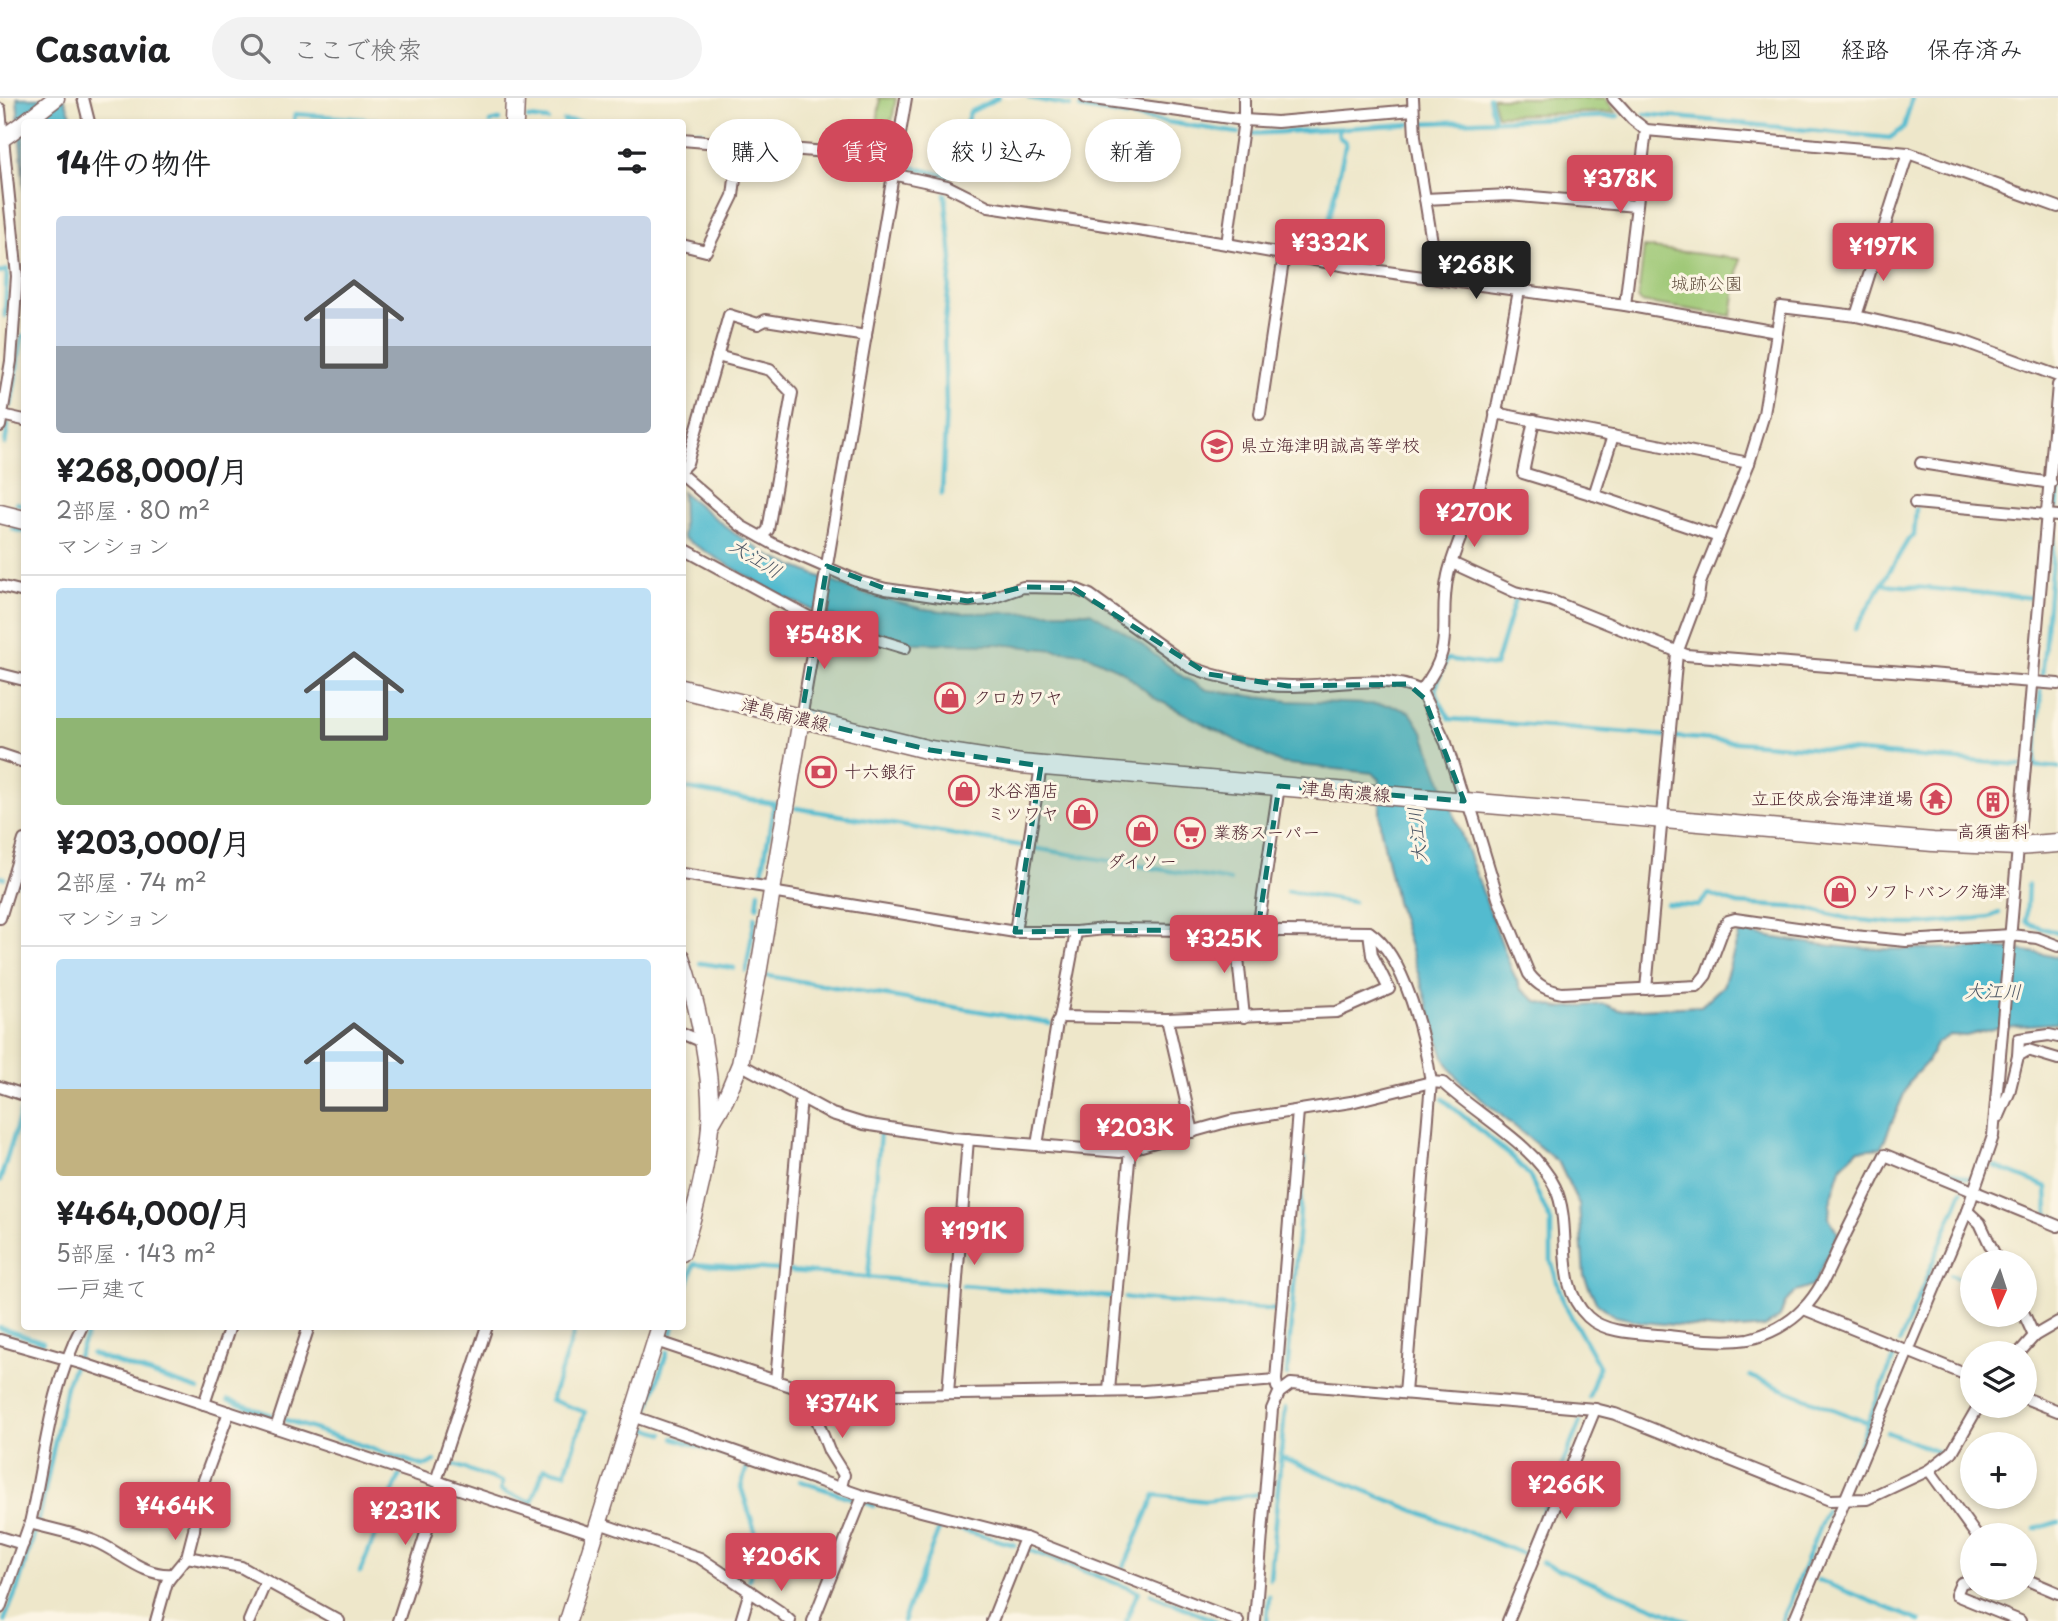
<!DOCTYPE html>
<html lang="ja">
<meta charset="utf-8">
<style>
body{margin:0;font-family:"Playpen Sans","Klee One",sans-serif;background:#f2f2f2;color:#202124;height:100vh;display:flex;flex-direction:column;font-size:26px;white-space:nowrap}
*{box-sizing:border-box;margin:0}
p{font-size:23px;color:#757577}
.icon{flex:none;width:38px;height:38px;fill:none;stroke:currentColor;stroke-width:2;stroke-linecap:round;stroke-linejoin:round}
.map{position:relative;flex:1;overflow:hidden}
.sheet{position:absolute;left:21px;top:21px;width:665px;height:1211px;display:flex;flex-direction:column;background:#fff;border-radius:7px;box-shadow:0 4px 10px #0003}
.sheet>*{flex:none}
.top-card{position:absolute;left:707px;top:21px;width:665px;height:63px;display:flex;gap:14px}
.needle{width:46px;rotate:183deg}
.tools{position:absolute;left:1960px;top:1152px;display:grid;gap:14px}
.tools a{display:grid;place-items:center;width:77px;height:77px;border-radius:50%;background:#fff;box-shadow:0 4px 10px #0003;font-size:35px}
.price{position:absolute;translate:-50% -60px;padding:0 16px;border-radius:7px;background:#d1495b;color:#fff;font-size:23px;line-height:46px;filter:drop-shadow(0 2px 4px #0008)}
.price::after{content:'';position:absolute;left:50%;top:42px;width:21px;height:16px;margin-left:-10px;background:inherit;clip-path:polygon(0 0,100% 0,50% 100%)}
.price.active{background:#222;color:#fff}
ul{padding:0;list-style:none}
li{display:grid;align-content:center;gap:14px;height:371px;padding:0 35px}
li+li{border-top:2px solid #e0e0e0}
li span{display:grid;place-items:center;height:217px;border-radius:7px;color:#555}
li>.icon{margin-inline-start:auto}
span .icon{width:126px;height:126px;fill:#fffc;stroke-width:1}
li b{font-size:30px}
h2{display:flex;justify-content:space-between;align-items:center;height:84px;padding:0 35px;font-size:30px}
.tag{padding:0 24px;border-radius:32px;background:#fff;box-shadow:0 4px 10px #0003;font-size:24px;line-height:63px}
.tag.active{background:#d1495b;color:#fff}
header{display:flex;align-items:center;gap:42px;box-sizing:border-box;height:98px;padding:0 35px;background:#fff;border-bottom:2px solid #e0e0e0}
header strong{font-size:33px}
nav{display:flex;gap:38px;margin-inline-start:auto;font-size:24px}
.search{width:490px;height:63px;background:#f2f2f2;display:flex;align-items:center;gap:18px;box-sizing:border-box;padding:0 24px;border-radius:38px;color:#757577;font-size:26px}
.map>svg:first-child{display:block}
.green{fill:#9dc774;stroke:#747350;stroke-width:2}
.water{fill:#52bbcf;stroke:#4e6d7d;stroke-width:2}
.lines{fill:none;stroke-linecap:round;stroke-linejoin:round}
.stream{stroke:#52bbcf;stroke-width:4.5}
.street-casing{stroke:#836563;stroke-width:14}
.secondary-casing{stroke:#836563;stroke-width:19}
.primary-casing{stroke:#836563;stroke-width:21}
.street{stroke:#fff;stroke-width:10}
.secondary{stroke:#fff;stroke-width:16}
.primary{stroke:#fff;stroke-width:18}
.marked{fill:#0f766e;fill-opacity:0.2;stroke:#0f766e;stroke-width:5;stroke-dasharray:14 9;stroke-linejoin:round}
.labels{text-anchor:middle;stroke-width:6;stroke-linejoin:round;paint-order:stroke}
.park-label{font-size:18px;fill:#635141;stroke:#fcf5e5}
.poi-label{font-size:18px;fill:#4a1f2b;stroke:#fcf5e5;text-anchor:start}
.street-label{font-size:18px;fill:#4a1f2b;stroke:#fcf5e5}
.water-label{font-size:19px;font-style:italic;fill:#4d5664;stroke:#fcf5e5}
</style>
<header>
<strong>Casavia</strong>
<div class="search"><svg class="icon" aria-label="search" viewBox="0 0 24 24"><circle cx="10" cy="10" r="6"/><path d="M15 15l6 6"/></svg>ここで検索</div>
<nav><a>地図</a><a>経路</a><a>保存済み</a></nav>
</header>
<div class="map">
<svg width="2058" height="1523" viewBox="0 0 2058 1523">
<rect width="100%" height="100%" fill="#fcf5e5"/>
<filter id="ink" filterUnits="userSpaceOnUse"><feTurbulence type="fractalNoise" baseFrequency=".0143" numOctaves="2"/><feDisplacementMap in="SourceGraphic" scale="14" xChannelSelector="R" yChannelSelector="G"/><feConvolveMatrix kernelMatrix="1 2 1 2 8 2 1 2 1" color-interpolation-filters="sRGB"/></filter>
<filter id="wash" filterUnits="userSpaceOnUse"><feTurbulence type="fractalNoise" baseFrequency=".00686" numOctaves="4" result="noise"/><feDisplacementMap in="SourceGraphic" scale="28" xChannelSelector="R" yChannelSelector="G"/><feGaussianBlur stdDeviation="1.57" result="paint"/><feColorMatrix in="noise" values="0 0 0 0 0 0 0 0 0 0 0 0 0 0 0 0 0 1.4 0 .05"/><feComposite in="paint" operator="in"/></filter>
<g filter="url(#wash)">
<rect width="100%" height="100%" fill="#eee7ca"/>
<!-- green -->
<g class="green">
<path d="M878 0H896L886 58 870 55 872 41H875L880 3Z"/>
<path d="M1492 0H1605L1616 14 1497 17Z"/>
<path d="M1644 149 1740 161 1732 218 1641 204 1638 200Z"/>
</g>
<!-- water -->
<g class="water">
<path d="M17 0H64L74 24H24V95Z"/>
<path d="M682 394 734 435 774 460 858 494 923 511 962 515 1090 514 1132 539 1183 579 1207 592 1288 603 1390 607 1410 614 1424 636 1511 870 1521 891 1538 904 1559 910 1605 906 1619 912 1701 908 1723 888 1740 834C1786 842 1833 850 1880 851 1939 853 2001 843 2058 860V925L2000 929 1966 938 1950 937 1936 946 1927 964 1910 982 1881 1050 1858 1052 1842 1067 1830 1105 1829 1120 1838 1135 1813 1188 1795 1194 1785 1205 1780 1219 1765 1229 1728 1232 1642 1224 1615 1218 1596 1204 1584 1178 1579 1107 1559 1065 1462 985 1452 973 1444 960 1396 803 1380 728V682L1373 675 1280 665 1154 600 1122 573 1083 555 999 546 912 545 810 511 777 496 683 440Z"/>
</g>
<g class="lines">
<!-- stream -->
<g class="stream">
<path d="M1029 0 1070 8"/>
<path d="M1489 0 1494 21"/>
<path d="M1080 10 1127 18"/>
<path d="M1645 16 1890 40 1904 29 1912 0"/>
<path d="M1134 19 1238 35"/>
<path d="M528 20 548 22"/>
<path d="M564 23 584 24"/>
<path d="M294 24 295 16 378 22V24"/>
<path d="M490 24 499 22"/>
<path d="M1420 25 1618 18"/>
<path d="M682 32 702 34"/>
<path d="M721 35 738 37"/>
<path d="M1249 36 1410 26"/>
<path d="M749 38H752"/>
<path d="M762 40 774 42"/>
<path d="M786 45 798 47"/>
<path d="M908 68 949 78 970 14 998 0"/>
<path d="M1322 156 1346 44 1339 39 1338 31"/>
<path d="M0 174 7 172 5 218"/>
<path d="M11 307 22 240 24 237"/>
<path d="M5 346 8 327"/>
<path d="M942 396 946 307 944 232 952 161 945 96"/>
<path d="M16 405 24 407"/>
<path d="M2057 409 2058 393"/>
<path d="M13 431 24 434"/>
<path d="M1882 486 1908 442 1914 438 1916 411"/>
<path d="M1515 502 1495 568 1447 561C1433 593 1432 591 1450 621L1665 638"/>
<path d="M1855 531 1882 486 2035 500"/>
<path d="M2042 579 2055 426"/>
<path d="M2041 593 2035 668 2058 670"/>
<path d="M1676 639 2020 667"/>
<path d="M682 690 776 706"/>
<path d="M796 710 1023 748"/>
<path d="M1033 750 1230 783"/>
<path d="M0 779 4 780"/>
<path d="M761 781 774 706"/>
<path d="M17 784 24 787"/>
<path d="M2028 787 2026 823 2030 826 2058 835"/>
<path d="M1287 793 1353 804"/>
<path d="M1667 806 1698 808 1709 796 1737 806 1804 810 1850 821 1900 826H1926L1989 819 1999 815"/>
<path d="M757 809 759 794"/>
<path d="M700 865 734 870"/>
<path d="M746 873 755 819"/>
<path d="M768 878 1050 925"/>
<path d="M1443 1001 1512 1059 1529 1077 1551 1124V1163L1563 1204 1599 1268 1589 1299"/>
<path d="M1901 1055 1967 1080 1972 1079"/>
<path d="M1994 1068 2047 1089 2048 1117 2058 1121"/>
<path d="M0 1083 23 1007"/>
<path d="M790 1173 951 1186"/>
<path d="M1950 1177 1972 1185"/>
<path d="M868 1180 880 1035"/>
<path d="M963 1187 1111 1199"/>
<path d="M1125 1200 1276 1212"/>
<path d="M682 1203 694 1166 779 1172"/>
<path d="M0 1230 43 1244"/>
<path d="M672 1235 674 1228"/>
<path d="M1900 1244 1962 1093"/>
<path d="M91 1256 199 1292"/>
<path d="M1287 1277 1304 1061"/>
<path d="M1750 1278 1868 1325"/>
<path d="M228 1302 272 1317"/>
<path d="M647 1315 667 1254"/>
<path d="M286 1322 424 1368 435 1363"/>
<path d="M643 1329 663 1336"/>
<path d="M1887 1334 1938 1354"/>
<path d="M674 1340 748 1365"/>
<path d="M1281 1359 1528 1458"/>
<path d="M449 1365 502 1384 501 1393 532 1404 544 1370 565 1375 585 1314 551 1302 576 1228"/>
<path d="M1845 1382 1896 1254"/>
<path d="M800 1383 854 1401"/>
<path d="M867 1405 874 1408"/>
<path d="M919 1420 1015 1447"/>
<path d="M2035 1431 2058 1424"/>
<path d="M1029 1452 1139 1494"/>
<path d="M1525 1457 1580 1324"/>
<path d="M1541 1464 1688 1523"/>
<path d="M1124 1469 1155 1397 1205 1403 1259 1396"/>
<path d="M360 1474 400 1377"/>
<path d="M749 1481 759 1445 741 1389 748 1365 765 1371"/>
<path d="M1270 1481 1285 1310"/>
<path d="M1818 1482 1920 1523"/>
<path d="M1151 1496 1216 1523"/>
<path d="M4 1523 18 1489 40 1417 66 1288 90 1228"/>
<path d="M903 1523 941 1426"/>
<path d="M1126 1523 1138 1493"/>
<path d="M1267 1523 1269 1498"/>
<path d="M1782 1523 1826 1413"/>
</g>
</g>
</g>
<g filter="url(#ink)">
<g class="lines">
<!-- street casing -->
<g class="street-casing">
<g id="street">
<path d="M83 0 89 24"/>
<path d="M1086 0 1244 22 1277 24 1413 12"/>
<path d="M1413 0 1415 39 1438 181"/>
<path d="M1613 0 1632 21 1646 32 1908 55 2058 109"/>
<path d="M0 11 17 178 11 263 0 328"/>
<path d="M682 42 838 55 894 66"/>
<path d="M892 76 947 88 989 109 1227 146 1358 170 1625 207 1777 234 1764 316 1749 365 1700 485 1698 499 1677 555 1646 891"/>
<path d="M1425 101 1509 97 1636 108"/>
<path d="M1227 146 1244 22V0"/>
<path d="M682 147 706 153 733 98 739 47"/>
<path d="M1625 207 1646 32"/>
<path d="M1856 218 1960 242 2058 278"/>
<path d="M1777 234 1781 209 1856 218 1908 55"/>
<path d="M717 258 770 272 792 295 768 432 761 439"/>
<path d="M1495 315 1749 365"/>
<path d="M1260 316 1284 157"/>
<path d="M2 317 24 322"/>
<path d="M1534 322 1523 375 1594 397"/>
<path d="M1613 338 1594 397 1719 439"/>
<path d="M1921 365 2051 385"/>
<path d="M682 370 687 365 729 217 758 226 766 222 866 238"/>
<path d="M682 377 741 428 775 447 860 484 886 491 968 503 989 501 1023 489 1073 490 1090 497 1190 569C1222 581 1259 588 1292 588 1331 588 1385 575 1421 593"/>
<path d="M1915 405 2058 418"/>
<path d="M682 450 816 523 905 550"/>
<path d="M1452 465 1515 494 1552 503 1686 557 2058 586"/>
<path d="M0 488 24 494"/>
<path d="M0 576 24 582"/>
<path d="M801 621 906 0"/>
<path d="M0 656 24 664"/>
<path d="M1464 703 1446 645 1421 593C1458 546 1437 527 1448 477 1456 443 1475 411 1483 376 1497 316 1507 254 1519 193"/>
<path d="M1469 704 1498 800 1529 876C1538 888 1547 892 1562 895L1697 888 1706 877 1724 829 1728 823 1735 821 1854 838 1906 843 2011 837 2037 840 2058 848"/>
<path d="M682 776 772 790"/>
<path d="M771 794 1015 834H1076L1105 831 1369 834C1405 857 1425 942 1431 984L1405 1295"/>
<path d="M0 820 24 742"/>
<path d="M1235 831 1244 919"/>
<path d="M1258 831 1279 688"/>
<path d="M1015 834 1041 668"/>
<path d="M1076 834 1060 919 1167 921 1337 914 1389 891 1372 857 1369 834"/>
<path d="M1167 921 1193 1034"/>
<path d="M682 935 703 944"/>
<path d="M2018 958 2019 941 2049 937 2058 939"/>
<path d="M740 966 832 1016 864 1026 953 1040 1120 1054 1230 1023 1351 1004 1431 984 1443 985C1476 1016 1536 1048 1555 1089 1574 1130 1552 1185 1588 1219 1607 1237 1645 1235 1669 1238 1695 1241 1722 1245 1748 1241 1768 1237 1790 1225 1803 1211 1821 1193 1830 1169 1840 1147 1855 1117 1870 1087 1885 1057L2058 1128"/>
<path d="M0 989 24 997"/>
<path d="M1999 1018 2009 995 2018 958 2028 952 2058 961"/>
<path d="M1037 1047 1057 925 1060 919"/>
<path d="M1967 1113 1980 1125 1998 1164"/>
<path d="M1804 1211 1972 1279"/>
<path d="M2024 1216 2034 1238"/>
<path d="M0 1242 87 1267 595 1436"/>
<path d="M656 1243 806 1293 833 1298 1144 1293 1276 1282"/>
<path d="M2019 1255 2034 1238 2058 1224"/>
<path d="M776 1283 801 999"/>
<path d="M1277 1289 1276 1282 1298 1013"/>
<path d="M806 1293 829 1353 844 1377 841 1389"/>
<path d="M1109 1293 1130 1051"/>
<path d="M948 1295 968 1041"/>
<path d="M2025 1300 2058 1313"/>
<path d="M204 1306 230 1228"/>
<path d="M632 1318 863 1398 1025 1440 1238 1523"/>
<path d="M276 1330 309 1228"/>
<path d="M1929 1372 1976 1437"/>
<path d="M436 1383 487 1228"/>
<path d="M30 1425C45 1359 50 1289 82 1228"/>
<path d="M599 1425 700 1460 779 1513 790 1523"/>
<path d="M0 1439 23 1446"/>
<path d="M187 1459 241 1469 339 1523"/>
<path d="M2025 1481 2058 1495"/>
<path d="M1972 1482 1961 1485 1956 1497 2020 1523"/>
<path d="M0 1510 30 1425C51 1431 74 1435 94 1443 120 1453 143 1479 173 1476L187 1459 194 1432 197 1401 229 1314"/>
<path d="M156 1523 167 1484 173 1476"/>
<path d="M249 1523 266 1483"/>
<path d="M398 1523 442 1385"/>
<path d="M741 1523 750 1493"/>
<path d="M813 1523 863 1398"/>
<path d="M992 1523 1025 1440"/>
<path d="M1255 1523 1272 1311 1279 1295 1291 1286 1595 1311 1615 1316 1830 1402 1867 1401 1929 1372 1952 1354 1979 1307"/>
<path d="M1508 1523 1595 1311"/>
<path d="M1794 1523 1967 1113 1993 1038 2058 287"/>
</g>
</g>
<!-- secondary casing -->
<g class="secondary-casing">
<g id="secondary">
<path d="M25 24 56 0"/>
<path d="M0 42 24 25"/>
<path d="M682 859C698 907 713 978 710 1028 707 1070 695 1114 682 1155"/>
<path d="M710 1028 725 1002 740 966 758 876 801 621"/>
<path d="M568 1523 660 1228"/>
</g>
</g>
<!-- primary casing -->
<g class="primary-casing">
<g id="primary">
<path d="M514 24 515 0"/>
<path d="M0 416 24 422"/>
<path d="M682 591 930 652 1021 666 1933 744 2017 748 2058 745"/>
</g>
</g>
<!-- street -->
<use href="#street" class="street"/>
<!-- secondary -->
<use href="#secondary" class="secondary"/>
<!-- primary -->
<use href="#primary" class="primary"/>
</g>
</g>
<!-- marked area -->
<path class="marked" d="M827 468 886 491 968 503 1023 489 1073 490 1208 576 1288 588 1408 586 1424 600 1464 703 1279 688 1258 831 1015 834 1041 668 930 652 801 621Z"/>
<!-- icons -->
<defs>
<g id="school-ring" transform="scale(1.575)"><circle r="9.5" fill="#fcf5e5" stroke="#d1495b" stroke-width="1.5"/><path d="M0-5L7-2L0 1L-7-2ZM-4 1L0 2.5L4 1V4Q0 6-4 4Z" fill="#d1495b"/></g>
<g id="shop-ring" transform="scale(1.575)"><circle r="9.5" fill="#fcf5e5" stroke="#d1495b" stroke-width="1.5"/><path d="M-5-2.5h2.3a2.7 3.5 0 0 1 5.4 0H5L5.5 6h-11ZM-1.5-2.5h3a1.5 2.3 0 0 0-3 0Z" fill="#d1495b"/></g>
<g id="bank-ring" transform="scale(1.575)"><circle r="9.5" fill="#fcf5e5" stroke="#d1495b" stroke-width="1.5"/><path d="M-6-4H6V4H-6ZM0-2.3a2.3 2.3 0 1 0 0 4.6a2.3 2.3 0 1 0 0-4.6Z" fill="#d1495b"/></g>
<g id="temple-ring" transform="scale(1.575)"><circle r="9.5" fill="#fcf5e5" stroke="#d1495b" stroke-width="1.5"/><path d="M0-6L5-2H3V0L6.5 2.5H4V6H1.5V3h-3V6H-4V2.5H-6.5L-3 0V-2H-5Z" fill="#d1495b"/></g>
<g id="building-ring" transform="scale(1.575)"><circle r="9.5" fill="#fcf5e5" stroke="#d1495b" stroke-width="1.5"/><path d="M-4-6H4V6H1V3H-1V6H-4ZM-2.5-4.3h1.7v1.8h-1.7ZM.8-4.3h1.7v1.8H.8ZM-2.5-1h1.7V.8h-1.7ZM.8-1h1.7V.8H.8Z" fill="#d1495b"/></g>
<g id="supermarket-ring" transform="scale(1.575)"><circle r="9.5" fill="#fcf5e5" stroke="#d1495b" stroke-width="1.5"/><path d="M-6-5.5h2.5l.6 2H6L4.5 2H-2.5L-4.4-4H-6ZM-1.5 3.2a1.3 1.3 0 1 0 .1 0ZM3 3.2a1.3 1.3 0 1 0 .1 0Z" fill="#d1495b"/></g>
</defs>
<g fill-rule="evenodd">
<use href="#school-ring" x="1217" y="348"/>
<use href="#shop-ring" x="950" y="600"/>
<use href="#bank-ring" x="821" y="674"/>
<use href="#shop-ring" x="964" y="693"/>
<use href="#temple-ring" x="1936" y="701"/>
<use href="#building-ring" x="1993" y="704"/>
<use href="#shop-ring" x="1082" y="716"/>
<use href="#shop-ring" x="1142" y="733"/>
<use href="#supermarket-ring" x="1190" y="735"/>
<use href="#shop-ring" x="1840" y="794"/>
</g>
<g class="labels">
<!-- park labels -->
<g class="park-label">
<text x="1707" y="192">城跡公園</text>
</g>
<!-- poi labels -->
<g class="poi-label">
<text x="1240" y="354">県立海津明誠高等学校</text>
<text x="973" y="606">クロカワヤ</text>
<text x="844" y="680">十六銀行</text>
<text x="987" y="699">水谷酒店</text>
<text x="1913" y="707" text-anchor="end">立正佼成会海津道場</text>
<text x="1059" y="722" text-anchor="end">ミツワヤ</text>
<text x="1993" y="740" text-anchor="middle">高須歯科</text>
<text x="1213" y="741">業務スーパー</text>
<text x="1142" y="770" text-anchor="middle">ダイソー</text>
<text x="1863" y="800">ソフトバンク海津</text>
</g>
<!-- street labels -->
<g class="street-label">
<text transform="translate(785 617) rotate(14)" y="6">津島南濃線</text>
<text transform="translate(1346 694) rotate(5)" y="6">津島南濃線</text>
</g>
<!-- water labels -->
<g class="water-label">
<text transform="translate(756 460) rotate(32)" y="7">大江川</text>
<text transform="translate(1417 737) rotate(-95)" y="7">大江川</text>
<text transform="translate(1993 893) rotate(1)" y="7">大江川</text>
</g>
</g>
</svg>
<div class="tools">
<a><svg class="needle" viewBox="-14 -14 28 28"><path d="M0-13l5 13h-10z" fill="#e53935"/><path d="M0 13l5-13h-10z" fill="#757577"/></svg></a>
<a><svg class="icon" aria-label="layers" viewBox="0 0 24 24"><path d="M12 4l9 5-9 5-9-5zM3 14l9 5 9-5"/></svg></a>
<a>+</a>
<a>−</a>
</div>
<b class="price" style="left:1620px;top:117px">¥378K</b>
<b class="price" style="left:1330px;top:181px">¥332K</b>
<b class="price" style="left:1883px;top:185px">¥197K</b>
<b class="price active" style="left:1476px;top:203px">¥268K</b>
<b class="price" style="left:1474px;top:451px">¥270K</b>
<b class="price" style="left:824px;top:573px">¥548K</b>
<b class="price" style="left:1224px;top:877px">¥325K</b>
<b class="price" style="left:1135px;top:1066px">¥203K</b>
<b class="price" style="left:974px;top:1169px">¥191K</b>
<b class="price" style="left:842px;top:1342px">¥374K</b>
<b class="price" style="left:1566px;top:1423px">¥266K</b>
<b class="price" style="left:175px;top:1444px">¥464K</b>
<b class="price" style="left:405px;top:1449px">¥231K</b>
<b class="price" style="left:781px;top:1495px">¥206K</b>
<div class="top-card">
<a class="tag">購入</a>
<a class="tag active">賃貸</a>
<a class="tag">絞り込み</a>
<a class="tag">新着</a>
</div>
<section class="sheet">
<h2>14件の物件<svg class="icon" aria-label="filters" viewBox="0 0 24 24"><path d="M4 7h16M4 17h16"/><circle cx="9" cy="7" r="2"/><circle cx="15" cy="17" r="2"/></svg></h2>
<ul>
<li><span style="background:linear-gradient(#c9d6e8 60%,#9aa5b1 0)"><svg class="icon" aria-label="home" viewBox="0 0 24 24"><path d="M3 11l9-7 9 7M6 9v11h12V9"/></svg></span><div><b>¥268,000/月</b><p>2部屋 · 80 m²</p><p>マンション</p></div></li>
<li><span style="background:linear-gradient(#bfe0f5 60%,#8fb573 0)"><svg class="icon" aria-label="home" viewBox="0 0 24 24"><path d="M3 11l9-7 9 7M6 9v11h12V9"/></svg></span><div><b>¥203,000/月</b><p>2部屋 · 74 m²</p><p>マンション</p></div></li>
<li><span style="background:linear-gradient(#bfe0f5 60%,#c2b280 0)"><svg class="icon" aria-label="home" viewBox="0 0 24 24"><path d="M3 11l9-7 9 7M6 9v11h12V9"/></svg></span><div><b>¥464,000/月</b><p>5部屋 · 143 m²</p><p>一戸建て</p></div></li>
</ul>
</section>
</div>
